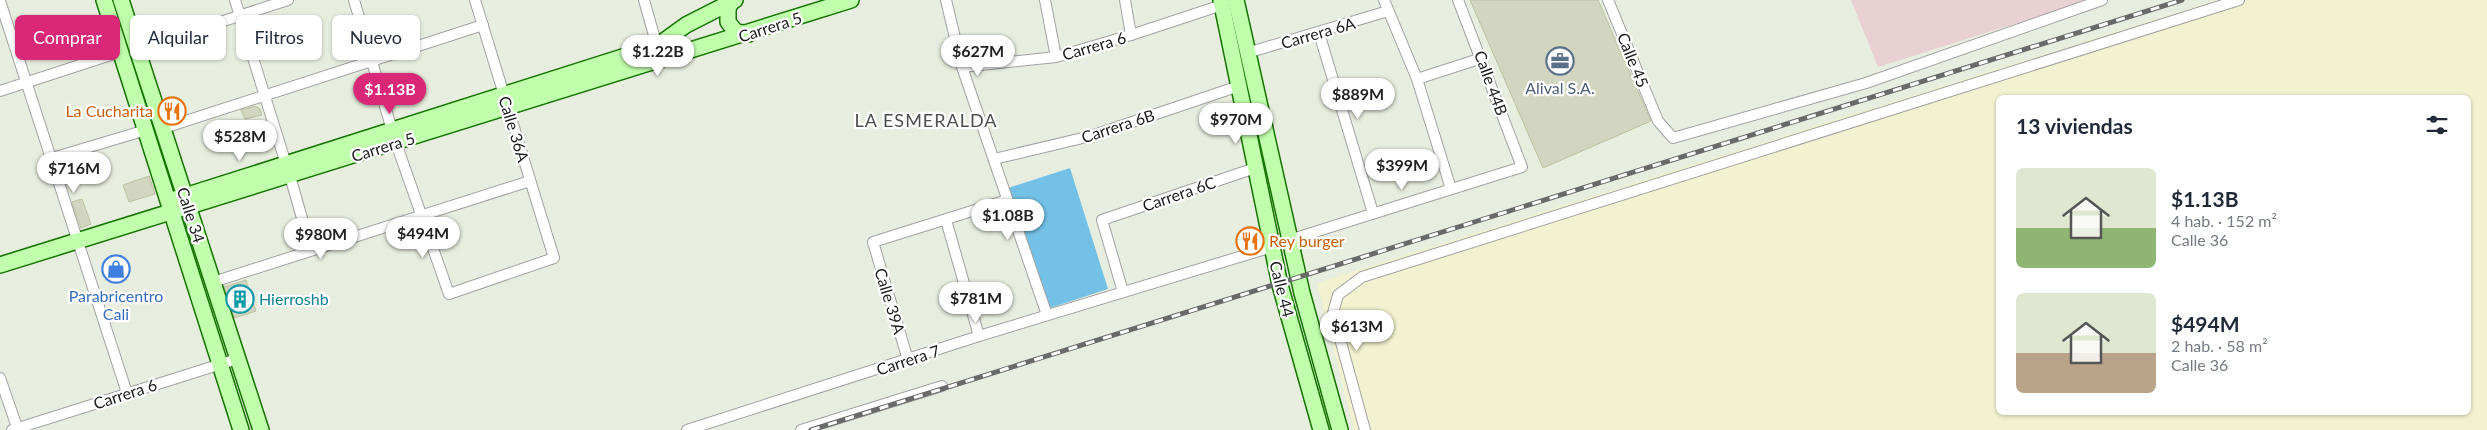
<!DOCTYPE html>
<html lang="es">
<meta charset="utf-8">
<style>
body{margin:0;font-family:Lato,sans-serif;background:#f6f6f7;color:#1f2937;height:100vh;display:flex;flex-direction:column;font-size:19px;white-space:nowrap}
*{box-sizing:border-box;margin:0}
p{font-size:16px;color:#747a83}
.icon{flex:none;width:28px;height:28px;fill:none;stroke:currentColor;stroke-width:2;stroke-linecap:round;stroke-linejoin:round}
.map{position:relative;flex:1;overflow:hidden}
.sheet{position:absolute;left:1996px;top:95px;width:475px;height:320px;display:flex;flex-direction:column;background:#fff;border-radius:8px;box-shadow:0 1px 4px #0004}
.sheet>*{flex:none}
.hud{position:absolute;left:15px;top:15px;width:475px;height:45px;display:flex;gap:10px}
.price{position:absolute;translate:-50% -42px;padding:0 11px;border-radius:18px;background:#fff;color:#222;font-size:16px;line-height:32px;filter:drop-shadow(0 1px 2px #0008)}
.price::after{content:'';position:absolute;left:50%;top:30px;width:15px;height:11px;margin-left:-8px;background:inherit;clip-path:polygon(0 0,100% 0,50% 100%)}
.price.current{background:#db2777;color:#fff}
ul{padding:0;list-style:none}
li{display:flex;align-items:center;gap:15px;height:125px;padding:0 20px}
li span{display:grid;place-items:center;flex:none;width:140px;height:100px;border-radius:8px;color:#555}
li>.icon{margin-inline-start:auto}
span .icon{width:60px;height:60px;fill:#fffc;stroke-width:1}
li b{font-size:21px}
h2{display:flex;justify-content:space-between;align-items:center;height:60px;padding:0 20px;font-size:21px}
.tag{padding:0 18px;border-radius:8px;background:#fff;box-shadow:0 1px 4px #0004;font-size:18px;line-height:45px}
.tag.current{background:#db2777;color:#fff}
.map>svg:first-child{display:block}
.industrial{fill:#e8d0d3}
.military{fill:#f2f2d0;fill-rule:evenodd}
.pitch{fill:#74c1e7}
.building{fill:#d2d5bf;stroke:#bcc1a0}
.lines{fill:none;stroke-linecap:round;stroke-linejoin:round}
.street-casing{stroke:#a2a2a2;stroke-width:12}
.secondary-casing{stroke:#157400;stroke-width:18}
.street{stroke:#fff;stroke-width:10}
.secondary{stroke:#c0ffac;stroke-width:15}
.rail-casing{stroke:#696969;stroke-width:5}
.rail{stroke:#fff;stroke-width:3;stroke-dasharray:9;stroke-linecap:butt}
.labels{text-anchor:middle;stroke-width:4.5;stroke-linejoin:round;paint-order:stroke}
.street-label{font-size:16px;fill:#1b1b1b;stroke:#fff}
.service-label{font-size:16px;fill:#4e5e75;stroke:#fff}
.food-label{font-size:16px;fill:#c56008;stroke:#fff;text-anchor:end}
.shop-label{font-size:16px;fill:#366cbe;stroke:#fff}
.culture-label{font-size:16px;fill:#0d838f;stroke:#fff;text-anchor:start}
.neighbourhood-label{font-size:18px;letter-spacing:1px;fill:#4e4e4e;stroke:#fff}
</style>
<div class="map">
<svg width="2487" height="430" viewBox="0 0 2487 430">
<rect width="100%" height="100%" fill="#e8eedf"/>
<!-- industrial -->
<path class="industrial" d="M1851 0H2090L1878 67Z"/>
<!-- military -->
<path class="military" d="M2217 0H2487V430H1354L1317 283ZM1999 98H2469V412H1999Z"/>
<!-- pitch -->
<path class="pitch" d="M1070 168 1108 289 1047 309 1008 188Z"/>
<!-- building -->
<g class="building">
<path d="M1470 0H1598L1651 121 1543 168Z"/>
<path d="M255 106 260 109 262 115 245 119 241 110Z"/>
<path d="M149 176 155 194 129 202 123 185Z"/>
<path d="M82 199 91 224 81 228 72 202Z"/>
<path d="M246 280 256 311 234 318 224 287Z"/>
</g>
<g class="lines">
<!-- street casing -->
<g class="street-casing">
<g id="street">
<path d="M235 0 286 164"/>
<path d="M354 0 392 130"/>
<path d="M644 0 657 46"/>
<path d="M946 0 962 67 1047 315"/>
<path d="M1045 0 1056 57"/>
<path d="M1125 0 1131 35"/>
<path d="M1384 0 1417 79 1451 189"/>
<path d="M1608 0 1658 121 1673 138 1866 83 2102 0"/>
<path d="M0 1 127 393"/>
<path d="M1319 33 1373 213"/>
<path d="M137 49 288 0"/>
<path d="M1247 53 1388 11"/>
<path d="M962 67 1056 57 1131 35 1222 5"/>
<path d="M1417 79 1482 58"/>
<path d="M0 91 120 52"/>
<path d="M164 128 483 25"/>
<path d="M396 143 449 294 554 258 475 0"/>
<path d="M49 159 146 130"/>
<path d="M994 159 1091 136 1239 86"/>
<path d="M290 176 311 250"/>
<path d="M946 220 979 336"/>
<path d="M1289 240 1522 167 1458 0"/>
<path d="M213 282 530 181"/>
<path d="M1123 292 1102 220 1255 168"/>
<path d="M908 360 873 242 1007 200"/>
<path d="M0 378 18 430"/>
<path d="M12 430 237 359"/>
<path d="M687 430 979 336 1272 247"/>
<path d="M801 430 942 386"/>
<path d="M1365 430 1333 313 1338 295 1362 277 2239 0"/>
</g>
</g>
<!-- secondary casing -->
<g class="secondary-casing">
<g id="secondary">
<path d="M104 0 241 430"/>
<path d="M121 0 261 430"/>
<path d="M732 0 728 9V22L736 32 749 34"/>
<path d="M1221 0 1280 285 1321 430"/>
<path d="M1236 0 1302 293 1340 430"/>
<path d="M169 201 657 46 686 25 735 0"/>
<path d="M0 265 851 0"/>
</g>
</g>
<!-- street -->
<use href="#street" class="street"/>
<!-- secondary -->
<use href="#secondary" class="secondary"/>
<!-- rail casing -->
<g class="rail-casing">
<path id="rail" d="M811 430 2182 0"/>
</g>
<!-- rail -->
<use href="#rail" class="rail"/>
</g>
<!-- icons -->
<defs>
<g id="office-ring" transform="scale(1.4375)"><circle r="9.5" fill="#fff" stroke="#5c6f8a" stroke-width="1.5"/><path d="M-6-3h4V-5.5h4V-3h4V5H-6ZM-1-4.5V-3h2v-1.5ZM-6 0V1H6V0Z" fill="#5c6f8a"/></g>
<g id="restaurant-ring" transform="scale(1.4375)"><circle r="9.5" fill="#fff" stroke="#e8710a" stroke-width="1.5"/><path d="M-5-6h1v4h1v-4h1v4h1v-4h1v5L-1.5 .5V6h-2V.5L-5-1ZM5-6V6H3V1.5H1.5Q1.5-4 5-6Z" fill="#e8710a"/></g>
<g id="shop-ring" transform="scale(1.4375)"><circle r="9.5" fill="#fff" stroke="#3f7fe0" stroke-width="1.5"/><path d="M-5-2.5h2.3a2.7 3.5 0 0 1 5.4 0H5L5.5 6h-11ZM-1.5-2.5h3a1.5 2.3 0 0 0-3 0Z" fill="#3f7fe0"/></g>
<g id="building-ring" transform="scale(1.4375)"><circle r="9.5" fill="#fff" stroke="#0f9aa8" stroke-width="1.5"/><path d="M-4-6H4V6H1V3H-1V6H-4ZM-2.5-4.3h1.7v1.8h-1.7ZM.8-4.3h1.7v1.8H.8ZM-2.5-1h1.7V.8h-1.7ZM.8-1h1.7V.8H.8Z" fill="#0f9aa8"/></g>
</defs>
<g fill-rule="evenodd">
<use href="#office-ring" x="1560" y="61"/>
<use href="#restaurant-ring" x="172" y="111"/>
<use href="#restaurant-ring" x="1250" y="241"/>
<use href="#shop-ring" x="116" y="269"/>
<use href="#building-ring" x="240" y="299"/>
</g>
<g class="labels">
<!-- street labels -->
<g class="street-label">
<text transform="translate(770 27) rotate(-18)" y="6">Carrera 5</text>
<text transform="translate(1318 33) rotate(-16)" y="6">Carrera 6A</text>
<text transform="translate(1094 46) rotate(-16)" y="6">Carrera 6</text>
<text transform="translate(1633 60) rotate(68)" y="6">Calle 45</text>
<text transform="translate(1491 83) rotate(70)" y="6">Calle 44B</text>
<text transform="translate(1118 126) rotate(-18)" y="6">Carrera 6B</text>
<text transform="translate(514 129) rotate(73)" y="6">Calle 36A</text>
<text transform="translate(383 147) rotate(-17)" y="6">Carrera 5</text>
<text transform="translate(1179 194) rotate(-19)" y="6">Carrera 6C</text>
<text transform="translate(191 215) rotate(72)" y="6">Calle 34</text>
<text transform="translate(1282 289) rotate(76)" y="6">Calle 44</text>
<text transform="translate(890 301) rotate(73)" y="6">Calle 39A</text>
<text transform="translate(908 360) rotate(-18)" y="6">Carrera 7</text>
<text transform="translate(125 394) rotate(-18)" y="6">Carrera 6</text>
</g>
<!-- service labels -->
<g class="service-label">
<text x="1560" y="94">Alival S.A.</text>
</g>
<!-- food labels -->
<g class="food-label">
<text x="153" y="117">La Cucharita</text>
<text x="1269" y="247" text-anchor="start">Rey burger</text>
</g>
<!-- shop labels -->
<g class="shop-label">
<text x="116" y="302">Parabricentro<tspan x="116" dy="18">Cali</tspan></text>
</g>
<!-- culture labels -->
<g class="culture-label">
<text x="259" y="305">Hierroshb</text>
</g>
<!-- neighbourhood labels -->
<g class="neighbourhood-label">
<text x="926" y="127">LA ESMERALDA</text>
</g>
</g>
</svg>
<b class="price" style="left:658px;top:77px">$1.22B</b>
<b class="price" style="left:978px;top:77px">$627M</b>
<b class="price current" style="left:390px;top:115px">$1.13B</b>
<b class="price" style="left:1358px;top:120px">$889M</b>
<b class="price" style="left:1236px;top:145px">$970M</b>
<b class="price" style="left:240px;top:162px">$528M</b>
<b class="price" style="left:1402px;top:191px">$399M</b>
<b class="price" style="left:74px;top:194px">$716M</b>
<b class="price" style="left:1008px;top:241px">$1.08B</b>
<b class="price" style="left:423px;top:259px">$494M</b>
<b class="price" style="left:321px;top:260px">$980M</b>
<b class="price" style="left:976px;top:324px">$781M</b>
<b class="price" style="left:1357px;top:352px">$613M</b>
<div class="hud">
<a class="tag current">Comprar</a>
<a class="tag">Alquilar</a>
<a class="tag">Filtros</a>
<a class="tag">Nuevo</a>
</div>
<section class="sheet">
<h2>13 viviendas<svg class="icon" aria-label="filters" viewBox="0 0 24 24"><path d="M4 7h16M4 17h16"/><circle cx="9" cy="7" r="2"/><circle cx="15" cy="17" r="2"/></svg></h2>
<ul>
<li><span style="background:linear-gradient(#dfe7d0 60%,#8fb573 0)"><svg class="icon" aria-label="home" viewBox="0 0 24 24"><path d="M3 11l9-7 9 7M6 9v11h12V9"/></svg></span><div><b>$1.13B</b><p>4 hab. · 152 m²</p><p>Calle 36</p></div></li>
<li><span style="background:linear-gradient(#dfe7d0 60%,#b9a48a 0)"><svg class="icon" aria-label="home" viewBox="0 0 24 24"><path d="M3 11l9-7 9 7M6 9v11h12V9"/></svg></span><div><b>$494M</b><p>2 hab. · 58 m²</p><p>Calle 36</p></div></li>
</ul>
</section>
</div>
